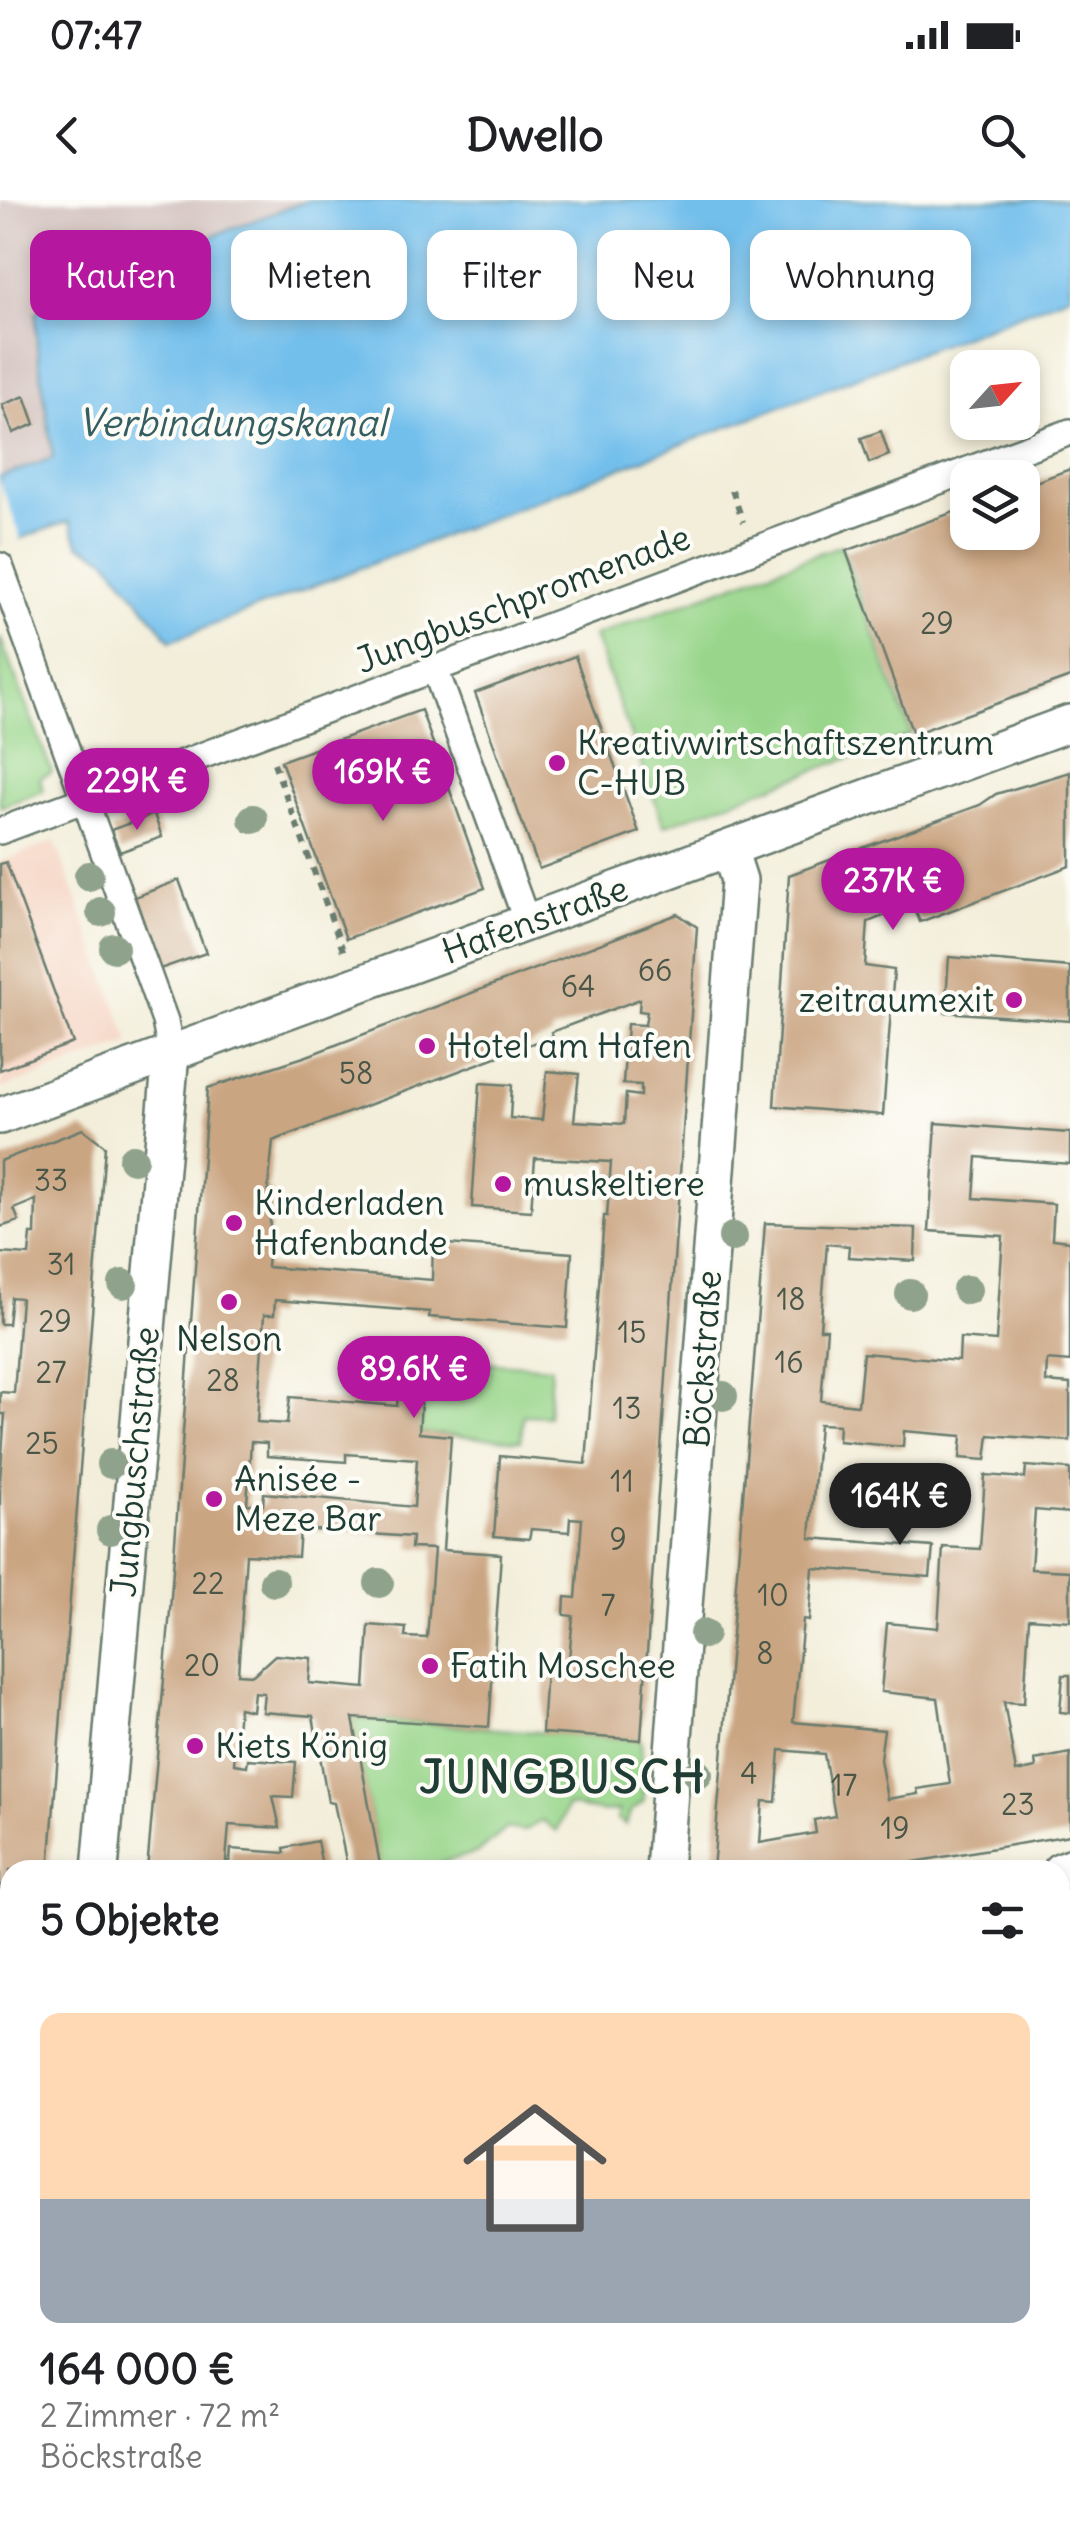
<!DOCTYPE html>
<html lang="de">
<meta charset="utf-8">
<style>
body{margin:0;font-family:Delius,sans-serif;background:#f6f6f6;color:#202124;height:100vh;display:flex;flex-direction:column;font-size:38px;white-space:nowrap}
*{box-sizing:border-box;margin:0}
p{font-size:32px;color:#757577}
.icon{flex:none;width:55px;height:55px;fill:none;stroke:currentColor;stroke-width:2;stroke-linecap:round;stroke-linejoin:round}
.map{position:relative;flex:1;overflow:hidden}
.sheet{position:absolute;left:0px;top:1660px;width:1070px;height:670px;display:flex;flex-direction:column;background:#fff;border-radius:30px 30px 0 0;box-shadow:0 5px 15px #0003}
.sheet>*{flex:none}
.top-card{position:absolute;left:30px;top:30px;width:1010px;height:90px;display:flex;gap:20px}
.needle{width:65px;rotate:63deg}
.buttons{position:absolute;left:950px;top:150px;display:grid;gap:20px}
.buttons a{display:grid;place-items:center;width:90px;height:90px;border-radius:20px;background:#fff;box-shadow:0 5px 15px #0003;font-size:50px}
.price{position:absolute;translate:-50% -85px;padding:0 22px;border-radius:35px;background:#b5179e;color:#fff;font-size:32px;line-height:65px;filter:drop-shadow(0 2px 5px #0008)}
.price::after{content:'';position:absolute;left:50%;top:60px;width:30px;height:22px;margin-left:-15px;background:inherit;clip-path:polygon(0 0,100% 0,50% 100%)}
.price.on{background:#222;color:#fff}
ul{padding:0;list-style:none}
li{display:grid;align-content:center;gap:20px;height:530px;padding:0 40px}
li span{display:grid;place-items:center;height:310px;border-radius:20px;color:#555}
li>.icon{margin-inline-start:auto}
span .icon{width:180px;height:180px;fill:#fffc;stroke-width:1}
li b{font-size:42px}
h2{display:flex;justify-content:space-between;align-items:center;height:120px;padding:0 40px;font-size:42px}
.chip{padding:0 35px;border-radius:20px;background:#fff;box-shadow:0 5px 15px #0003;font-size:35px;line-height:90px}
.chip.on{background:#b5179e;color:#fff}
.status{display:flex;justify-content:space-between;align-items:center;height:70px;padding:0 50px;background:#fff;direction:ltr}
.status svg{height:28px;fill:currentColor}
header{display:flex;justify-content:space-between;align-items:center;height:130px;padding:0 40px;background:#fff;font-size:45px;font-weight:700}
.map>svg:first-child{display:block}
.built{fill:#f5d3c1}
.industrial{fill:#d1c0bc}
.green{fill:#99d68b;stroke:#5c8a60;stroke-width:2.5}
.water{fill:#73bfec;stroke:#497e90;stroke-width:2.5}
.pier{fill:#f3eeda}
.building{fill:#caa582;fill-rule:evenodd}
.lines{fill:none;stroke-linecap:round;stroke-linejoin:round}
.pedestrian-casing{stroke:#697b6e;stroke-width:30}
.minor-casing{stroke:#697b6e;stroke-width:40}
.primary-casing{stroke:#697b6e;stroke-width:60}
.path{stroke:#697b6e;stroke-width:6;stroke-dasharray:8 8;stroke-linecap:butt}
.pedestrian{stroke:#fff;stroke-width:25}
.minor{stroke:#fff;stroke-width:35}
.primary{stroke:#fff;stroke-width:55}
.tree{fill:#8fa28b}
.poi-dot{fill:#b5179e;stroke:#fdfcf7;stroke-width:4}
.labels{text-anchor:middle;stroke-width:8;stroke-linejoin:round;paint-order:stroke}
.number-label{font-size:30px;fill:#4a5748}
.street-label{font-size:35px;fill:#1f3d34;stroke:#fdfcf7}
.poi-label{font-size:35px;fill:#1f3d34;stroke:#fdfcf7;text-anchor:start}
.water-label{font-size:38px;font-style:italic;fill:#345e62;stroke:#fdfcf7}
.district-label{font-size:45px;font-weight:bold;letter-spacing:2.5px;fill:#1f3d34;stroke:#fdfcf7}
</style>
<div class="status"><b>07:47</b><svg viewBox="0 0 49 12"><path d="M0 12V9h3v3zM5 12V6h3v6zM10 12V3h3v9zM15 12V0h3v12zM26 1h20v11H26zM47 4h2v5h-2z"/></svg></div>
<header><svg class="icon" aria-label="back" viewBox="0 0 24 24"><path d="M15 5l-7 7 7 7"/></svg>Dwello<svg class="icon" aria-label="search" viewBox="0 0 24 24"><circle cx="10" cy="10" r="6"/><path d="M15 15l6 6"/></svg></header>
<div class="map">
<svg width="1070" height="2330" viewBox="0 0 1070 2330">
<rect width="100%" height="100%" fill="#fdfcf7"/>
<filter id="ink" filterUnits="userSpaceOnUse"><feTurbulence type="fractalNoise" baseFrequency=".01" numOctaves="2"/><feDisplacementMap in="SourceGraphic" scale="20" xChannelSelector="R" yChannelSelector="G"/><feConvolveMatrix kernelMatrix="1 2 1 2 8 2 1 2 1" color-interpolation-filters="sRGB"/></filter>
<filter id="wash" filterUnits="userSpaceOnUse"><feTurbulence type="fractalNoise" baseFrequency=".0048" numOctaves="4" result="noise"/><feDisplacementMap in="SourceGraphic" scale="40" xChannelSelector="R" yChannelSelector="G"/><feGaussianBlur stdDeviation="2.25" result="paint"/><feColorMatrix in="noise" values="0 0 0 0 0 0 0 0 0 0 0 0 0 0 0 0 0 1.4 0 .05"/><feComposite in="paint" operator="in"/></filter>
<g filter="url(#wash)">
<rect width="100%" height="100%" fill="#f3eeda"/>
<!-- built -->
<path class="built" d="M55 641 130 843 0 889V662Z"/>
<!-- industrial -->
<path class="industrial" d="M0 0H309L58 93 36 113 37 147 53 259 0 277Z"/>
<!-- green -->
<g class="green">
<path d="M841 345 911 535 664 626 594 436Z"/>
<path d="M0 437 52 572 40 578 43 591 0 607Z"/>
<path d="M424 1158 551 1167 548 1216 523 1215 521 1241 419 1233Z"/>
<path d="M352 1518 641 1540 644 1601 630 1612 626 1625 617 1619 620 1610C605 1615 584 1607 567 1606L557 1631 542 1621 523 1631 507 1628 479 1652 439 1663 438 1670H381Z"/>
</g>
<!-- water -->
<path class="water" d="M309 0H1070V95L171 441 106 358 79 345 69 321 0 346V277L53 258 37 147 36 113 58 93Z"/>
<!-- pier -->
<path class="pier" d="M0 281 21 339 0 351Z"/>
<g id="blocks">
<!-- building -->
<g class="building">
<path d="M25 196 35 224 13 233 2 205Z"/>
<path d="M881 231 889 255 869 263 861 238Z"/>
<path d="M1070 269V477L913 534 846 351 968 307V332H1022V287Z"/>
<path d="M575 456 639 632 539 669 475 493Z"/>
<path d="M421 510 485 688 346 739 281 561Z"/>
<path d="M1070 572V666L920 722 913 704 868 722 865 766 894 770 883 915 774 906 789 675 980 605 996 594Z"/>
<path d="M154 614 162 637 120 652 111 630Z"/>
<path d="M6 662 73 843 0 870V664Z"/>
<path d="M179 680 206 753 160 769 135 697Z"/>
<path d="M678 714 697 727 641 1540 542 1533 546 1468 568 1469 573 1416 564 1415 565 1397 576 1398 582 1319 570 1318 569 1332 531 1329 529 1339 494 1336 500 1256 586 1264 604 1016H607L611 962 535 958 531 1011 472 1007 480 883 512 885 510 918 542 920 547 871 579 874 574 921 624 924 626 894 641 896V885L623 884 627 824 645 825 647 812 639 811 640 799 551 832 552 836 273 941 268 991H272L267 1067 432 1080 433 1043 572 1053 567 1128 429 1117 430 1112 275 1100 274 1115H264L257 1222 287 1224 290 1197 397 1206 399 1177 383 1175 384 1155 424 1158 419 1233 451 1236 443 1350 501 1354 489 1527 353 1518 381 1670H348L334 1603 328 1602 313 1516 262 1512 264 1493 254 1492 252 1511 239 1508 234 1564 247 1566 248 1559 296 1562 293 1597 273 1596 280 1628 229 1625 226 1661H230L231 1649 285 1653 284 1648 317 1641 323 1670H147L170 1411 208 888 307 856ZM251 1242 267 1243V1256L346 1262V1254L417 1259 414 1307 264 1293 263 1305 247 1304ZM300 1329 412 1337 411 1348 434 1349 427 1438 405 1437 406 1428 369 1425 365 1488 309 1483 311 1458 275 1455 253 1475 238 1474 246 1354 298 1357Z"/>
<path d="M949 757 1070 767V821L945 812Z"/>
<path d="M936 923 1070 933V964L977 957 974 998 1054 1004 1052 1039 1070 1041V1162L1047 1160 1046 1182 1070 1184V1241L989 1235 986 1260 960 1258 962 1236 904 1231 903 1247 838 1241 839 1225 819 1224 810 1338 933 1347 930 1377 813 1368 809 1421 803 1420 793 1522 884 1530 880 1559 887 1599 918 1594 917 1589 950 1584 938 1498 881 1492 887 1423 938 1428 943 1347 980 1349 985 1275 1025 1278 1026 1266 1070 1269V1313L1035 1310 1031 1369 1070 1371V1421L1029 1418 1024 1503 1004 1502 1016 1572 1036 1568 1035 1560 1070 1553V1635L868 1670H713L765 1023 916 1028 915 1061 848 1057 849 1046 827 1044 820 1129H827L821 1201 858 1205 863 1153 959 1161 960 1138 996 1141 1003 1036 929 1031ZM780 1550 824 1554 835 1616 814 1620 816 1633 760 1643 763 1601 776 1602Z"/>
<path d="M83 929 105 946 49 1670H10V2184L6 2230 0 2234V1280L5 1214H0V1192L14 1193 21 1098 11 1097 8 1124H0V1053L29 1055 31 1034H35L36 1000 14 1009 19 1021 0 1027V961Z"/>
<path d="M1063 1475H1070V1513L1060 1512Z"/>
<path d="M1070 1715V1792L1060 1794V1717Z"/>
<path d="M1060 1863H1070V1952L1060 1955Z"/>
<path d="M1070 1983V2053L1060 2056V1989Z"/>
<path d="M1070 2144V2240L1060 2244V2148Z"/>
<path d="M532 2320H771V2321L742 2330H511L515 2324Z"/>
<path d="M798 2320H880V2321L853 2330H802Z"/>
</g>
</g>
</g>
<g filter="url(#ink)">
<use href="#blocks" fill-opacity="0" stroke="#697b6e" stroke-width="2.5"/>
<g class="lines">
<!-- pedestrian casing -->
<g class="pedestrian-casing">
<g id="pedestrian">
<path d="M0 366 165 821 171 853"/>
<path d="M435 469 527 722"/>
<path d="M0 631 1070 232"/>
</g>
</g>
<!-- minor casing -->
<g class="minor-casing">
<g id="minor">
<path d="M0 916 1070 523"/>
<path d="M100 1670 171 853"/>
<path d="M664 1670 739 680 729 649"/>
<path d="M1060 1671 1070 1667"/>
</g>
</g>
<!-- primary casing -->
<g class="primary-casing">
<g id="primary">
<path d="M1060 2109 1070 2104"/>
<path d="M0 2285 10 2288"/>
<path d="M100 2320 127 2330"/>
<path d="M312 2330 347 2320"/>
<path d="M436 2330 446 2320"/>
</g>
</g>
<!-- path -->
<g class="path">
<path d="M732 290 743 322"/>
<path d="M274 563 344 753"/>
</g>
<!-- pedestrian -->
<use href="#pedestrian" class="pedestrian"/>
<!-- minor -->
<use href="#minor" class="minor"/>
<!-- primary -->
<use href="#primary" class="primary"/>
</g>
<!-- trees -->
<g class="tree">
<circle cx="253" cy="619" r="15"/>
<circle cx="89" cy="676" r="15"/>
<circle cx="101" cy="712" r="15"/>
<circle cx="114" cy="748" r="15"/>
<circle cx="133" cy="959" r="15"/>
<circle cx="733" cy="1037" r="15"/>
<circle cx="123" cy="1084" r="15"/>
<circle cx="967" cy="1090" r="15"/>
<circle cx="910" cy="1094" r="15"/>
<circle cx="723" cy="1196" r="15"/>
<circle cx="111" cy="1264" r="15"/>
<circle cx="111" cy="1330" r="15"/>
<circle cx="274" cy="1382" r="15"/>
<circle cx="379" cy="1383" r="15"/>
<circle cx="704" cy="1434" r="15"/>
<circle cx="698" cy="1574" r="15"/>
</g>
</g>
<!-- markers -->
<g class="poi-dot">
<circle cx="557" cy="563" r="10"/>
<circle cx="1014" cy="800" r="10"/>
<circle cx="427" cy="846" r="10"/>
<circle cx="503" cy="984" r="10"/>
<circle cx="234" cy="1023" r="10"/>
<circle cx="229" cy="1102" r="10"/>
<circle cx="214" cy="1299" r="10"/>
<circle cx="430" cy="1466" r="10"/>
<circle cx="195" cy="1546" r="10"/>
</g>
<g class="labels">
<!-- number labels -->
<g class="number-label">
<text x="937" y="434">29</text>
<text x="655" y="781">66</text>
<text x="578" y="797">64</text>
<text x="356" y="884">58</text>
<text x="51" y="991">33</text>
<text x="61" y="1075">31</text>
<text x="791" y="1110">18</text>
<text x="55" y="1132">29</text>
<text x="632" y="1143">15</text>
<text x="789" y="1173">16</text>
<text x="51" y="1183">27</text>
<text x="223" y="1191">28</text>
<text x="627" y="1219">13</text>
<text x="42" y="1254">25</text>
<text x="622" y="1292">11</text>
<text x="618" y="1350">9</text>
<text x="208" y="1394">22</text>
<text x="773" y="1406">10</text>
<text x="608" y="1416">7</text>
<text x="765" y="1464">8</text>
<text x="202" y="1476">20</text>
<text x="749" y="1584">4</text>
<text x="844" y="1596">17</text>
<text x="1018" y="1615">23</text>
<text x="895" y="1639">19</text>
</g>
<!-- street labels -->
<g class="street-label">
<text transform="translate(523 399) rotate(-21)" y="12">Jungbuschpromenade</text>
<text transform="translate(535 720) rotate(-20)" y="12">Hafenstraße</text>
<text transform="translate(703 1159) rotate(-86)" y="12">Böckstraße</text>
<text transform="translate(135 1262) rotate(-85)" y="12">Jungbuschstraße</text>
</g>
<!-- poi labels -->
<g class="poi-label">
<text x="577" y="555">Kreativwirtschaftszentrum<tspan x="577" dy="40">C-HUB</tspan></text>
<text x="994" y="812" text-anchor="end">zeitraumexit</text>
<text x="447" y="858">Hotel am Hafen</text>
<text x="523" y="996">muskeltiere</text>
<text x="254" y="1015">Kinderladen<tspan x="254" dy="40">Hafenbande</tspan></text>
<text x="229" y="1151" text-anchor="middle">Nelson</text>
<text x="234" y="1291">Anisée -<tspan x="234" dy="40">Meze Bar</tspan></text>
<text x="450" y="1478">Fatih Moschee</text>
<text x="215" y="1558">Kiets König</text>
</g>
<!-- water labels -->
<g class="water-label">
<text x="232" y="236">Verbindungskanal</text>
</g>
<!-- district labels -->
<g class="district-label">
<text x="563" y="1593">JUNGBUSCH</text>
</g>
</g>
</svg>
<div class="buttons">
<a><svg class="needle" viewBox="-14 -14 28 28"><path d="M0-13l5 13h-10z" fill="#e53935"/><path d="M0 13l5-13h-10z" fill="#757577"/></svg></a>
<a><svg class="icon" aria-label="layers" viewBox="0 0 24 24"><path d="M12 4l9 5-9 5-9-5zM3 14l9 5 9-5"/></svg></a>
</div>
<b class="price" style="left:383px;top:624px">169K €</b>
<b class="price" style="left:137px;top:633px">229K €</b>
<b class="price" style="left:893px;top:733px">237K €</b>
<b class="price" style="left:414px;top:1221px">89.6K €</b>
<b class="price on" style="left:900px;top:1348px">164K €</b>
<div class="top-card">
<a class="chip on">Kaufen</a>
<a class="chip">Mieten</a>
<a class="chip">Filter</a>
<a class="chip">Neu</a>
<a class="chip">Wohnung</a>
</div>
<section class="sheet">
<h2>5 Objekte<svg class="icon" aria-label="filters" viewBox="0 0 24 24"><path d="M4 7h16M4 17h16"/><circle cx="9" cy="7" r="2"/><circle cx="15" cy="17" r="2"/></svg></h2>
<ul>
<li><span style="background:linear-gradient(#ffd9b3 60%,#9aa5b1 0)"><svg class="icon" aria-label="home" viewBox="0 0 24 24"><path d="M3 11l9-7 9 7M6 9v11h12V9"/></svg></span><div><b>164 000 €</b><p>2 Zimmer · 72 m²</p><p>Böckstraße</p></div></li>
</ul>
</section>
</div>
